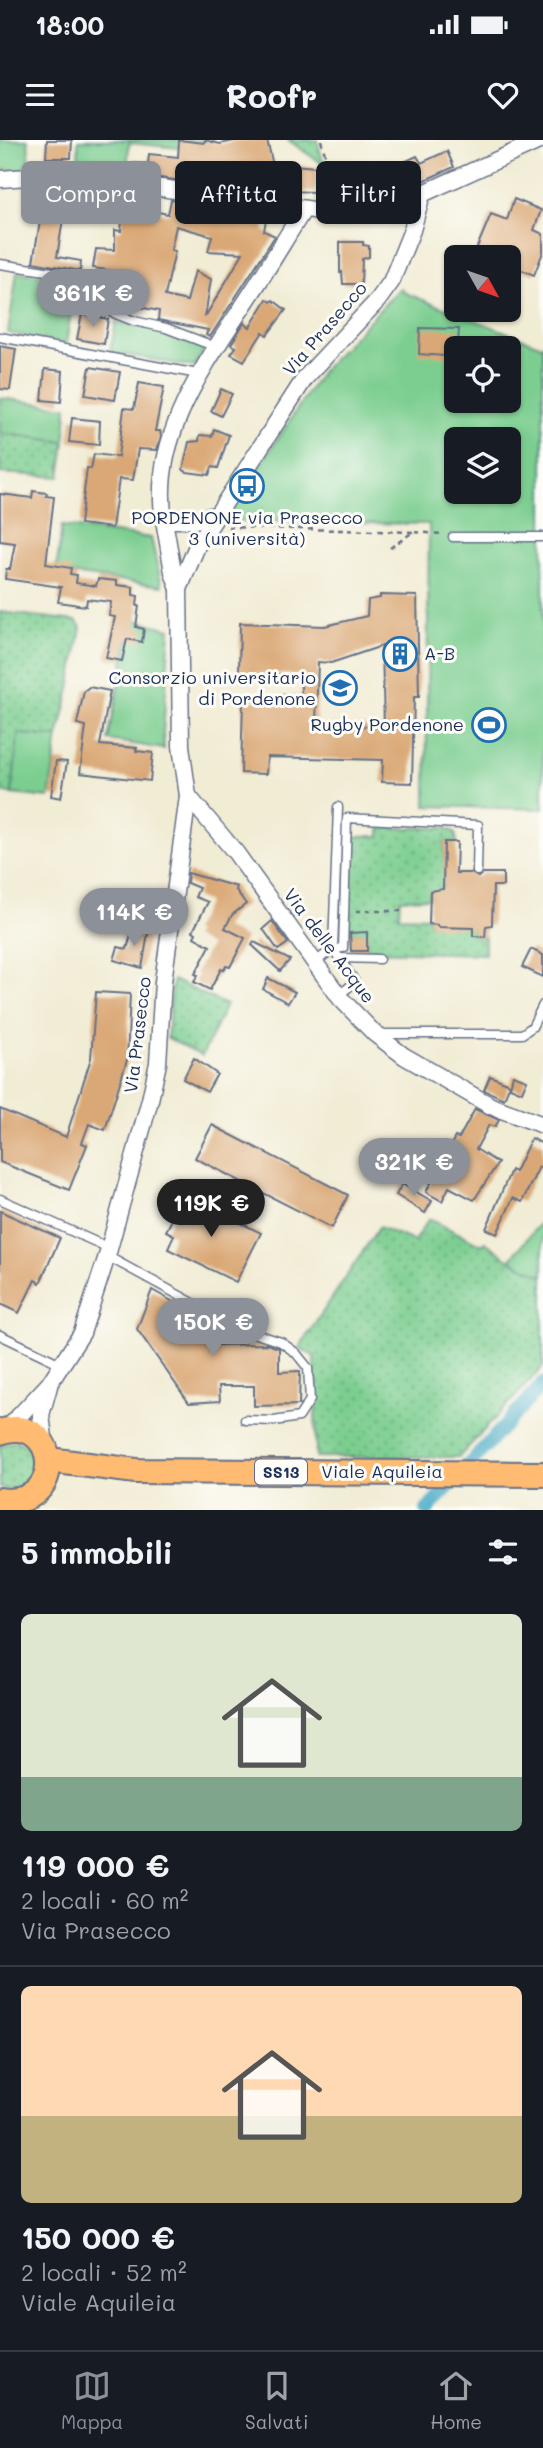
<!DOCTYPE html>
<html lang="it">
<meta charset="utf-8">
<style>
body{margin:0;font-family:Mali,sans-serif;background:#242831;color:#f1f3f6;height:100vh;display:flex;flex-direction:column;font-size:26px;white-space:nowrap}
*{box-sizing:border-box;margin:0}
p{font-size:23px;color:#9ea1a6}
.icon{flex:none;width:38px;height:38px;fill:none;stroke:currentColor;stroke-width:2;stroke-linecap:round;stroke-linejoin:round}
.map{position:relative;height:1370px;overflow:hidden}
.sheet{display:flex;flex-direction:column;background:#171b24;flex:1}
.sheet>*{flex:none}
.hud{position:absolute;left:21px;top:21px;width:502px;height:63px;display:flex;gap:14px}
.needle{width:46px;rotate:130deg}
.buttons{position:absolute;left:444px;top:105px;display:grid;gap:14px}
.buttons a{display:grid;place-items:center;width:77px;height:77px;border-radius:10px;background:#171b24;box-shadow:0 2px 5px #0004;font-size:35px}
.price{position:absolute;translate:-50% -60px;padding:0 16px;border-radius:24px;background:#8c9099;color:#fff;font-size:23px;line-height:46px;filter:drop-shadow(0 2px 4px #0008)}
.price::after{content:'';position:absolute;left:50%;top:42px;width:21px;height:16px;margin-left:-10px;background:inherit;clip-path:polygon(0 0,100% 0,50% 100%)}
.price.current{background:#222;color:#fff}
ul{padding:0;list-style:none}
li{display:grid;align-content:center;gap:14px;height:371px;padding:0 21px}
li+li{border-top:2px solid #363941}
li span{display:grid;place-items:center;height:217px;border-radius:10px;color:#555}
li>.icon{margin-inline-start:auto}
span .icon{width:126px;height:126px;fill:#fffc;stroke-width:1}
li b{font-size:30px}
h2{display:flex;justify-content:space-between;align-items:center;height:84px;padding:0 21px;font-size:30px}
.pill{padding:0 24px;border-radius:10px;background:#171b24;box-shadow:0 2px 5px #0004;font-size:24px;line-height:63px}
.pill.current{background:#8c9099;color:#fff}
.status{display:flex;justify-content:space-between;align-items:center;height:49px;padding:0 35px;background:#171b24;direction:ltr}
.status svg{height:19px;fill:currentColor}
header{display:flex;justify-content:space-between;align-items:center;height:91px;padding:0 21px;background:#171b24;font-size:32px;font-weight:700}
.menu{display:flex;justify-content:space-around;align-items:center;height:98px;border-top:2px solid #363941;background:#171b24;font-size:19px;color:#9ea1a6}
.menu a{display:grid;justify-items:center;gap:4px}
.menu .current{color:#8c9099}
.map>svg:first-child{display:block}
.grass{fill:url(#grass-dots);stroke:#4c7e77;stroke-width:2}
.garden{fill:#7cce90;stroke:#4c7e77;stroke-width:2;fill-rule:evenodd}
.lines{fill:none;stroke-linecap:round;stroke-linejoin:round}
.canal{stroke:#48abc7;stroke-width:14}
.building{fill:#daa876;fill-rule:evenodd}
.service-casing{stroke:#667187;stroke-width:11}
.minor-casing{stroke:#667187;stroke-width:19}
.primary-casing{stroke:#667187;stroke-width:28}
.path{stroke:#667187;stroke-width:2.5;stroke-dasharray:5 5;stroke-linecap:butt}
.service{stroke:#fff;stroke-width:8}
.minor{stroke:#fff;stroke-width:16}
.primary{stroke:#ffbb71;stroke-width:24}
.labels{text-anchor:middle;stroke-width:6;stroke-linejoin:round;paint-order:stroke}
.shield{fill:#fdfcf7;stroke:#5f6c8c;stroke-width:2}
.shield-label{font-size:16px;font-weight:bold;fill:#1b2f5e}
.street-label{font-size:18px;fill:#1b2f5e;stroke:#fdfcf7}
.poi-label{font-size:18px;fill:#1b2f5e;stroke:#fdfcf7;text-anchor:end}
</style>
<div class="status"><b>18:00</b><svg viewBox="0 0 49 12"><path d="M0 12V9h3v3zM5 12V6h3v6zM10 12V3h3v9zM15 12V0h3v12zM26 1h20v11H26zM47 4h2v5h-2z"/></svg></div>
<header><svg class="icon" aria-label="menu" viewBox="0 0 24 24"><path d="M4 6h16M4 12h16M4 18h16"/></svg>Roofr<svg class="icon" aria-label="heart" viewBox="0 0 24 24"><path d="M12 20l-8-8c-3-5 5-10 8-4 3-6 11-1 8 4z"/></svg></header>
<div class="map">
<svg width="543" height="1370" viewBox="0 0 543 1370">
<defs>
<pattern id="grass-dots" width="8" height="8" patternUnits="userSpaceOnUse" patternTransform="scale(1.75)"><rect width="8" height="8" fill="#7cce90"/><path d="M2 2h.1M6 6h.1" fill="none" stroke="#65a879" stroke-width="1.8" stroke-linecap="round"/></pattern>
</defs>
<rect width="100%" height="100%" fill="#fdfcf7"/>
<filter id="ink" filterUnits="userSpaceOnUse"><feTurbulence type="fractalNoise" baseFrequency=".0143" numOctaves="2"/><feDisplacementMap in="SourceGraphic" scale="14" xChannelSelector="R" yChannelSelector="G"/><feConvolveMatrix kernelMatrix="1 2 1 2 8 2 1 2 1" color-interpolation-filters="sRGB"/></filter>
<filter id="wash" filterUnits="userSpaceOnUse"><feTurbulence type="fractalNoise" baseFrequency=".00686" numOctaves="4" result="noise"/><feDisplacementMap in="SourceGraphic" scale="28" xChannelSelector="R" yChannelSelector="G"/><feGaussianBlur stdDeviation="1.57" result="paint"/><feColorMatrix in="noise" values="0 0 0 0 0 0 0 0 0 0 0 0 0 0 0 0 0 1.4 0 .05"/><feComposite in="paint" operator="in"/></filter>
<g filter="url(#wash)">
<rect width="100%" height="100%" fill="#f1ecd4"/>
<!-- grass -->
<g class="grass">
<path d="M288 0H317L324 25Z"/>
<path d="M0 293 65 302 60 337 0 333Z"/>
<path d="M0 472 76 481 81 487 70 549 58 597 18 594 12 654 0 652Z"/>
<path d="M380 688H446L455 692 457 702H444V745L439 751H430L429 758 400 759 399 776 429 777V784L473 783V796L485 797V814L367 811V793H348L352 698 361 696H380Z"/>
<path d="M173 840 226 865 202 916 167 898Z"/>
<path d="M429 1079 482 1105 485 1102 510 1120 543 1136V1227L459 1317H316L314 1216 299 1208 379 1087 414 1101Z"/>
<path d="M18 1301 32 1309 39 1324 29 1345 6 1350 0 1347V1305Z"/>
</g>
<!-- garden -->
<g class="garden">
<path d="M0 0H28L30 30H0Z"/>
<path d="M78 0H202L201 10 129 3 127 38 79 34Z"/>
<path d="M17 132 53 137 74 152 66 204 8 193Z"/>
<path d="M400 148 405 153 542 206 543 204V669L426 666 429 384 224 381 322 231ZM457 208H509V261H457ZM457 299H509V352H457Z"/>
<path d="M116 182 172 192 205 208 194 227 110 212Z"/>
<path d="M0 258 67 267 65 302 0 293Z"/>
<path d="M62 386 151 398 162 446 56 432Z"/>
<path d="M132 479 170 489 163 593 164 609 108 600Z"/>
<path d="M18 594 58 597 49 658 12 654Z"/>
<path d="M543 1079V1136L510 1120Z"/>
</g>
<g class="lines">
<!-- canal -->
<path class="canal" d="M427 1370 543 1244"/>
</g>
<g id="blocks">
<!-- building -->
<g class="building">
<path d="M47 0H72L71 18H46Z"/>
<path d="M179 0 204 3 205 0 220 4 238 0H267L277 42 259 46H253L252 41 229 45 228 41 184 34 183 41 130 34 133 23 148 24 149 14 178 17Z"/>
<path d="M447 11 454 27 414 45 411 35 402 23 417 16 421 23Z"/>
<path d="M291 25 317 27 315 52 289 51Z"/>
<path d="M514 59 541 70 534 90 543 94V112L534 135 509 125V117H489L475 112 491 74 507 80Z"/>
<path d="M124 60 149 64 148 70 168 74 171 60 193 63 219 72 221 67 267 74 264 91 275 96 210 197 206 195 208 190 158 180 159 171 139 167 141 147 132 145 135 134 93 128 96 109 115 110V90L121 91ZM176 86 212 96 208 111 243 113 205 177 211 139 195 131 187 161 165 156 175 111 171 110Z"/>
<path d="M43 64 60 67 58 78 63 79 57 117 81 121 80 131 33 122Z"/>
<path d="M340 102H363V105L369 106V117L362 119 361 144H343L342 132 340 133Z"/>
<path d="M267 159 271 162 273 160 286 170 267 195 263 192 244 221 231 214 236 207 231 204 244 183 250 187Z"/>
<path d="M82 174 108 179 104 204 77 199Z"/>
<path d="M420 188 459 189 457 217 419 214Z"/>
<path d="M0 206 16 209 10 250 0 249Z"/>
<path d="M90 227 120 232 115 260 85 255Z"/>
<path d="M45 229 63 231 61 262 42 260Z"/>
<path d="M139 243 164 247 155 291H160L161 296 157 310 138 309 133 340 119 339 112 388 80 384 87 328 91 329 94 314 118 317 124 268 134 269Z"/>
<path d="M221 249 232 254 221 276 211 271Z"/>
<path d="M72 278 100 281 99 305 69 302Z"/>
<path d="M214 289 229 295 218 328 212 327 209 335 187 332 183 330 189 302 199 301 200 295 212 296Z"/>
<path d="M33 351 47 353 46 356 54 357 46 424 71 428 70 434 77 435 76 443 96 446 98 439 117 441V445L133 447V455L138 456 137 466H139L136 487 144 489 142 502 127 499 122 521 106 518 115 477 109 476 111 462 87 459 86 466 58 462 61 447 5 439 6 429H10L15 403 0 401V354L32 358Z"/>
<path d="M380 455 417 456 419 557H414L412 643 382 642 383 620 267 617 266 634 241 633 243 560 279 561 280 555 301 556V535L239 533 240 483 325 486 367 476 368 460 380 458ZM382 506 384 587 316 585 318 522 331 523Z"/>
<path d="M89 547 110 551 100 605 137 608 136 611 153 613 150 641 80 633 86 586 77 584 84 551Z"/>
<path d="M56 621 67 622 61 658 51 656Z"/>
<path d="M444 702H457L456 733H471L478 737 483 733H503V746H493L492 785 486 786 485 797 473 796V788L438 787 437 785 429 784 430 751 443 749Z"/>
<path d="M188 733 237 747 236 750 246 764 232 775 225 788 245 798 230 827 226 826 224 830 221 829 210 850 194 842 198 835 195 834 210 806 194 797 196 793 193 791 208 762 195 757 199 748 187 743Z"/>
<path d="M272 781 288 803 278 810 263 789Z"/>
<path d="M134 784 149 788 142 828 114 820 118 807 127 809Z"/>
<path d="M367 792V811H351L350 793Z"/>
<path d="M254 802 290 820 280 831 252 805Z"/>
<path d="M531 809 543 815V837L522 827Z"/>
<path d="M268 838 295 852 288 863 263 849Z"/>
<path d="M96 852 130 854 127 920 105 990 89 984 82 1003 87 1005 69 1050 0 1022V969L66 997 91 918Z"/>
<path d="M194 918 217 934 207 952 183 939Z"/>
<path d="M513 935 527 940 522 952 510 947Z"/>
<path d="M490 936 510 944 504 959 484 950Z"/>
<path d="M475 969 499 980 495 987 489 985 476 1009 498 1023 474 1060 449 1047 442 1061 426 1052 455 997 459 998Z"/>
<path d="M212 985 348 1055 332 1088 195 1018Z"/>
<path d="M531 998 543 1004V1028L539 1027 522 1062 513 1058 497 1094 486 1089 511 1030 515 1032Z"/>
<path d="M402 1044 432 1061 425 1073 396 1055Z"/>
<path d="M185 1055 261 1093 236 1142 168 1109 174 1095 166 1091Z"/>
<path d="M0 1071 60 1098 40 1143 35 1140 19 1173 0 1164Z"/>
<path d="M152 1150 213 1184 219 1191V1205L267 1204 279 1208V1232L300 1231 299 1265 254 1266V1246H219L220 1261 189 1263 137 1189Z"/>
</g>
</g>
</g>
<g filter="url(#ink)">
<use href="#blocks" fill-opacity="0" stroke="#667187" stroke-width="2"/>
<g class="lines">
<!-- service casing -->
<g class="service-casing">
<g id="service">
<path d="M0 124 59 133 102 167 116 174 134 181 166 188 216 207"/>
<path d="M0 197 198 234"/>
<path d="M453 397H543"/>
<path d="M338 667 333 809 354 840V843L339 855"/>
<path d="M339 818 379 819"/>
<path d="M315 822 333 809 343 808 347 678 478 685 477 731"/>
<path d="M380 894H522L532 887 543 865"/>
<path d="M0 1059 109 1108"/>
<path d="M107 1116 241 1189 281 1202 296 1213 308 1228 310 1260 299 1277 274 1281 245 1280"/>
<path d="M0 1195 63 1225"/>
</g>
</g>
<!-- minor casing -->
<g class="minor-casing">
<g id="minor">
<path d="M0 39 28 37 67 39 161 48 327 72 422 54 541 0"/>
<path d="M164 380C150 298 205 225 247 160 267 130 285 99 304 69"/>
<path d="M179 449 173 432 164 380H195L215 375"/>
<path d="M188 656 236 713 341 859 375 894 404 916 491 966 543 985"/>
<path d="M6 1290 49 1244 82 1193 107 1116 150 960 158 923 163 842 188 656 181 606 179 449 197 406 305 238 378 160 391 142 412 90 422 54"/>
<path d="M45 1306 41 1275 49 1246"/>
</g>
</g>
<!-- primary casing -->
<g class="primary-casing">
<g id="primary">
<path d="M0 1292C60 1271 68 1370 0 1360"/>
<path d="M49 1320 136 1331 543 1334"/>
</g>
</g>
<!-- path -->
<g class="path">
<path d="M321 0 326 18 343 53"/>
<path d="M228 387 413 392"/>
<path d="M390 408 413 392 443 394"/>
<path d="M356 771H401"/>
</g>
<!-- service -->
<use href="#service" class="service"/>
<!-- minor -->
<use href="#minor" class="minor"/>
<!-- primary -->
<use href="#primary" class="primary"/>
</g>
</g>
<!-- icons -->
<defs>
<g id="bus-ring" transform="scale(1.75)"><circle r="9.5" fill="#fdfcf7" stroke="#1f6fb2" stroke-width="1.5"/><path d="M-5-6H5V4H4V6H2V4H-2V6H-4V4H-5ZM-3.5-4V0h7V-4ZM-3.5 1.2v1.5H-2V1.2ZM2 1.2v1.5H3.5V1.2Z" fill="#1f6fb2"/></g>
<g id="building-ring" transform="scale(1.75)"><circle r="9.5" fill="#fdfcf7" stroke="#1f6fb2" stroke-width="1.5"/><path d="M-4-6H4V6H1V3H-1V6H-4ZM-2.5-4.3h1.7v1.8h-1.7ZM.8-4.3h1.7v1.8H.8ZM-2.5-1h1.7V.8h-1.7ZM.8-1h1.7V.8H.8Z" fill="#1f6fb2"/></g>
<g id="university-ring" transform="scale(1.75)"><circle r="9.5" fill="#fdfcf7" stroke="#1f6fb2" stroke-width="1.5"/><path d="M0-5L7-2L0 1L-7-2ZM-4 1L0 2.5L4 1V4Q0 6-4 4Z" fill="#1f6fb2"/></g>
<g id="stadium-ring" transform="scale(1.75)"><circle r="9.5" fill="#fdfcf7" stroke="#1f6fb2" stroke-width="1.5"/><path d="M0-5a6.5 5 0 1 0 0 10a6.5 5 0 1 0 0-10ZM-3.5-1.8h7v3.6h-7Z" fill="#1f6fb2"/></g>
</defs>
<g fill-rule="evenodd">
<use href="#bus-ring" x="247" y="346"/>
<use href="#building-ring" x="400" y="514"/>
<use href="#university-ring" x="340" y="548"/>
<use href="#stadium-ring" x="489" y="585"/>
</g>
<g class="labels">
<!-- shield labels -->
<rect class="shield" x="255" y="1319.5" width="52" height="25" rx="5"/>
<g class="shield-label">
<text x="281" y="1338">SS13</text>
</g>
<!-- street labels -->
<g class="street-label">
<text transform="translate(325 189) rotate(-49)" y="6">Via Prasecco</text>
<text transform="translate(329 806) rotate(53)" y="6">Via delle Acque</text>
<text transform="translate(138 895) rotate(-83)" y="6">Via Prasecco</text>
<text x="382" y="1338">Viale Aquileia</text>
</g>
<!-- poi labels -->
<g class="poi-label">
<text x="247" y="384" text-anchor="middle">PORDENONE via Prasecco<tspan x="247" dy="21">3 (università)</tspan></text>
<text x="424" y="520" text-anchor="start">A-B</text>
<text x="316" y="544">Consorzio universitario<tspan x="316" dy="21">di Pordenone</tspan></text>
<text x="464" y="591">Rugby Pordenone</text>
</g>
</g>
</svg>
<div class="buttons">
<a><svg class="needle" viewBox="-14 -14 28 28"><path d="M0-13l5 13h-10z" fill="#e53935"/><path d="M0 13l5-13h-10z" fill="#9ea1a6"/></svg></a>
<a><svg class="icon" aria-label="locate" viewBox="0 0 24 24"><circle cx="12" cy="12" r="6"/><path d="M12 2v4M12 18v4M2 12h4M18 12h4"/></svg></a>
<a><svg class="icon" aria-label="layers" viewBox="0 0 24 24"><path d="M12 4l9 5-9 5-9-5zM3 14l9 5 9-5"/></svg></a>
</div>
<b class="price" style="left:93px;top:189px">361K €</b>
<b class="price" style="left:134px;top:808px">114K €</b>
<b class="price" style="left:414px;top:1058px">321K €</b>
<b class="price current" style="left:211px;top:1099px">119K €</b>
<b class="price" style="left:213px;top:1218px">150K €</b>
<div class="hud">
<a class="pill current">Compra</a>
<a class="pill">Affitta</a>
<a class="pill">Filtri</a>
</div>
</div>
<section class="sheet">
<h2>5 immobili<svg class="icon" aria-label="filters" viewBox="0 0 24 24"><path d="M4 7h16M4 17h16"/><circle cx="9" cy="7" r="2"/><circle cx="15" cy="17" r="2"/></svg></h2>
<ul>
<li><span style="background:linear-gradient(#dfe7d0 75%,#7fa58c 0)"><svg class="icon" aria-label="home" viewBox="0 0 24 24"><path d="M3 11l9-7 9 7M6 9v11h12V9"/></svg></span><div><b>119 000 €</b><p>2 locali · 60 m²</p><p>Via Prasecco</p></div></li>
<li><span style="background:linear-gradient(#ffd9b3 60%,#c2b280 0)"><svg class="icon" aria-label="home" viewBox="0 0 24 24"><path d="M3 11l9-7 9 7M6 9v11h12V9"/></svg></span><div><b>150 000 €</b><p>2 locali · 52 m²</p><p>Viale Aquileia</p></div></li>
</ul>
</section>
<nav class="menu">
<a class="current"><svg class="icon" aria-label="map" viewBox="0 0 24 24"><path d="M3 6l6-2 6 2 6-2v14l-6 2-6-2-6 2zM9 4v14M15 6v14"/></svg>Mappa</a>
<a><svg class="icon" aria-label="saved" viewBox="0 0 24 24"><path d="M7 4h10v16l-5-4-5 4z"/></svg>Salvati</a>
<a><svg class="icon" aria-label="home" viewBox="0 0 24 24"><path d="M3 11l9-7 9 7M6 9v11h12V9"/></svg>Home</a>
</nav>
